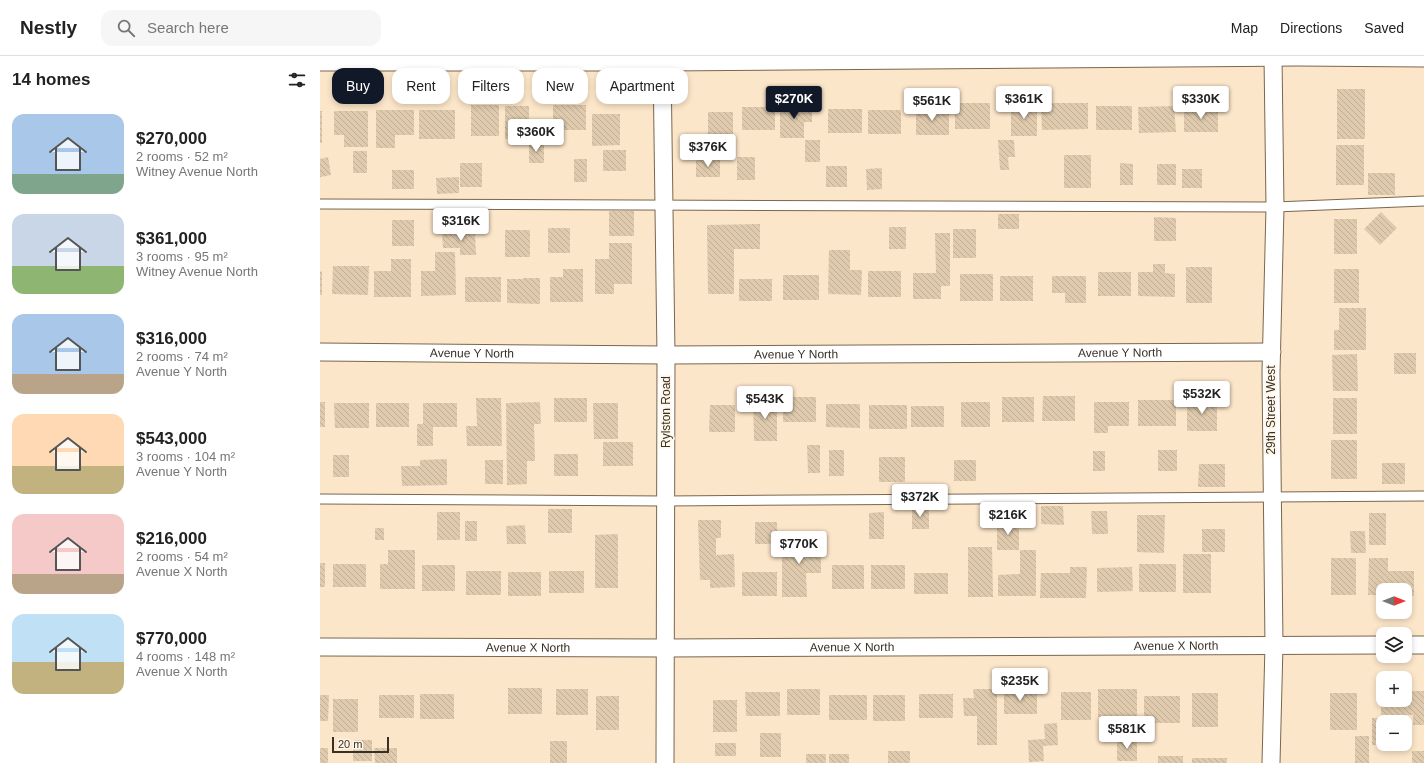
<!DOCTYPE html>
<meta charset="utf-8">
<style>
body{margin:0;font-family:Arial,sans-serif;background:#f6f6f6;color:#222;height:100vh;display:flex;flex-direction:column;font-size:15px;white-space:nowrap}
*{box-sizing:border-box;margin:0}
p{font-size:13px;color:#767676}
.icon{flex:none;width:22px;height:22px;fill:none;stroke:currentColor;stroke-width:2;stroke-linecap:round;stroke-linejoin:round}
.map{position:relative;flex:1;overflow:hidden}
.drawer{display:flex;flex-direction:column;background:#fff;width:320px}
.drawer>*{flex:none}
.hud{position:absolute;left:12px;top:12px;width:380px;height:36px;display:flex;gap:8px}
.needle{width:26px;rotate:90deg}
.controls{position:absolute;left:1056px;top:527px;display:grid;gap:8px}
.controls a{display:grid;place-items:center;width:36px;height:36px;border-radius:8px;background:#fff;box-shadow:0 2px 6px #0003;font-size:20px}
.scale{position:absolute;left:12px;bottom:10px;width:57px;box-sizing:border-box;padding-left:4px;border:2px solid #393025;border-top:0;font-size:11px;line-height:14px;white-space:nowrap;color:#393025;-webkit-text-stroke:3px #fff6ea;paint-order:stroke}
.price{position:absolute;translate:-50% -34px;padding:0 9px;border-radius:4px;background:#fff;color:#222;font-size:13px;line-height:26px;filter:drop-shadow(0 1px 2px #0008)}
.price::after{content:'';position:absolute;left:50%;top:24px;width:12px;height:9px;margin-left:-6px;background:inherit;clip-path:polygon(0 0,100% 0,50% 100%)}
.price.active{background:#111827;color:#fff}
ul{padding:0;list-style:none}
li{display:flex;align-items:center;gap:12px;height:100px;padding:0 12px}
li span{display:grid;place-items:center;flex:none;width:112px;height:80px;border-radius:12px;color:#555}
li>.icon{margin-inline-start:auto}
span .icon{width:48px;height:48px;fill:#fffc;stroke-width:1}
li b{font-size:17px}
h2{display:flex;justify-content:space-between;align-items:center;height:48px;padding:0 12px;font-size:17px}
.chip{padding:0 14px;border-radius:12px;background:#fff;box-shadow:0 2px 6px #0003;font-size:14px;line-height:36px}
.chip.active{background:#111827;color:#fff}
header{display:flex;align-items:center;gap:24px;box-sizing:border-box;height:56px;padding:0 20px;background:#fff;border-bottom:1px solid #e0e0e0}
header strong{font-size:19px}
nav{display:flex;gap:22px;margin-inline-start:auto;font-size:14px}
.search{width:280px;height:36px;background:#f6f6f6;display:flex;align-items:center;gap:10px;box-sizing:border-box;padding:0 14px;border-radius:12px;color:#767676;font-size:15px}
main{display:flex;flex:1;min-height:0}
.map>svg:first-child{display:block}
.building{fill:url(#building-back-hatch)}
.lines{fill:none;stroke-linecap:round;stroke-linejoin:round}
.lane-casing{stroke:#7a674d;stroke-width:11}
.street-casing{stroke:#7a674d;stroke-width:19}
.lane{stroke:#fff;stroke-width:9}
.street{stroke:#fff;stroke-width:17}
.labels{text-anchor:middle;stroke-width:3.5;stroke-linejoin:round;paint-order:stroke}
.street-label{font-size:12px;fill:#393025;stroke:#fff6ea}
</style>
<header>
<strong>Nestly</strong>
<div class="search"><svg class="icon" aria-label="search" viewBox="0 0 24 24"><circle cx="10" cy="10" r="6"/><path d="M15 15l6 6"/></svg>Search here</div>
<nav><a>Map</a><a>Directions</a><a>Saved</a></nav>
</header>
<main>
<section class="drawer">
<h2>14 homes<svg class="icon" aria-label="filters" viewBox="0 0 24 24"><path d="M4 7h16M4 17h16"/><circle cx="9" cy="7" r="2"/><circle cx="15" cy="17" r="2"/></svg></h2>
<ul>
<li><span style="background:linear-gradient(#a9c7e8 75%,#7fa58c 0)"><svg class="icon" aria-label="home" viewBox="0 0 24 24"><path d="M3 11l9-7 9 7M6 9v11h12V9"/></svg></span><div><b>$270,000</b><p>2 rooms · 52 m²</p><p>Witney Avenue North</p></div></li>
<li><span style="background:linear-gradient(#c9d6e8 65%,#8fb573 0)"><svg class="icon" aria-label="home" viewBox="0 0 24 24"><path d="M3 11l9-7 9 7M6 9v11h12V9"/></svg></span><div><b>$361,000</b><p>3 rooms · 95 m²</p><p>Witney Avenue North</p></div></li>
<li><span style="background:linear-gradient(#a9c7e8 75%,#b9a48a 0)"><svg class="icon" aria-label="home" viewBox="0 0 24 24"><path d="M3 11l9-7 9 7M6 9v11h12V9"/></svg></span><div><b>$316,000</b><p>2 rooms · 74 m²</p><p>Avenue Y North</p></div></li>
<li><span style="background:linear-gradient(#ffd9b3 65%,#c2b280 0)"><svg class="icon" aria-label="home" viewBox="0 0 24 24"><path d="M3 11l9-7 9 7M6 9v11h12V9"/></svg></span><div><b>$543,000</b><p>3 rooms · 104 m²</p><p>Avenue Y North</p></div></li>
<li><span style="background:linear-gradient(#f6c9c9 75%,#b9a48a 0)"><svg class="icon" aria-label="home" viewBox="0 0 24 24"><path d="M3 11l9-7 9 7M6 9v11h12V9"/></svg></span><div><b>$216,000</b><p>2 rooms · 54 m²</p><p>Avenue X North</p></div></li>
<li><span style="background:linear-gradient(#bfe0f5 60%,#c2b280 0)"><svg class="icon" aria-label="home" viewBox="0 0 24 24"><path d="M3 11l9-7 9 7M6 9v11h12V9"/></svg></span><div><b>$770,000</b><p>4 rooms · 148 m²</p><p>Avenue X North</p></div></li>
</ul>
</section>
<div class="map">
<svg width="1104" height="707" viewBox="0 0 1104 707">
<defs>
<pattern id="building-back-hatch" width="6" height="6" patternUnits="userSpaceOnUse"><rect width="6" height="6" fill="#dfcaad"/><path d="M-1 5l2 2M0 0l6 6M5-1l2 2" fill="none" stroke="#c0ae95"/></pattern>
</defs>
<rect width="100%" height="100%" fill="#fce6c9"/>
<!-- building -->
<g class="building">
<rect x="1017" y="33" width="28" height="50"/>
<rect x="635" y="47" width="35" height="26"/>
<path d="M721 47H768V73L722 74Z"/>
<path d="M460 48H492V66H484V82H460Z"/>
<rect x="151" y="49" width="28" height="31"/>
<rect x="233" y="49" width="33" height="25"/>
<rect x="691" y="49" width="26" height="31"/>
<rect x="185" y="50" width="24" height="33"/>
<rect x="776" y="50" width="36" height="24"/>
<path d="M854 50 856 76 819 77 818 51Z"/>
<rect x="422" y="51" width="33" height="23"/>
<rect x="864" y="52" width="34" height="24"/>
<rect x="508" y="53" width="34" height="24"/>
<path d="M56 54H94V79H75V92H56Z"/>
<rect x="99" y="54" width="36" height="29"/>
<rect x="548" y="54" width="33" height="24"/>
<rect x="596" y="54" width="33" height="25"/>
<rect x="0" y="55" width="2" height="32"/>
<path d="M14 55H48V91H24V79H14Z"/>
<rect x="388" y="56" width="25" height="37"/>
<path d="M272 58H300V89L272 90Z"/>
<rect x="485" y="84" width="15" height="22"/>
<path d="M678 84H694L695 101H688L689 114H680Z"/>
<rect x="209" y="87" width="15" height="20"/>
<rect x="1016" y="89" width="28" height="40"/>
<rect x="283" y="94" width="23" height="21"/>
<rect x="33" y="95" width="14" height="22"/>
<rect x="744" y="99" width="27" height="33"/>
<path d="M8 101 11 119 0 121V103Z"/>
<rect x="417" y="101" width="18" height="23"/>
<rect x="376" y="102" width="24" height="19"/>
<rect x="254" y="103" width="13" height="23"/>
<rect x="140" y="107" width="22" height="24"/>
<path d="M800 107 813 108V129H800Z"/>
<rect x="837" y="108" width="19" height="21"/>
<rect x="506" y="110" width="21" height="21"/>
<path d="M562 112V133L547 134 546 113Z"/>
<rect x="862" y="113" width="20" height="19"/>
<rect x="72" y="114" width="22" height="19"/>
<rect x="1048" y="117" width="27" height="22"/>
<path d="M139 121V137L117 138 116 122Z"/>
<rect x="289" y="155" width="25" height="25"/>
<path d="M1061 156 1077 172 1060 189 1044 173Z"/>
<rect x="678" y="158" width="21" height="15"/>
<path d="M834 161 856 162V185H834Z"/>
<rect x="1014" y="163" width="23" height="35"/>
<rect x="72" y="164" width="22" height="26"/>
<path d="M440 168V193H414V238H388L387 169Z"/>
<rect x="569" y="171" width="17" height="22"/>
<rect x="228" y="172" width="22" height="25"/>
<rect x="633" y="173" width="23" height="29"/>
<rect x="185" y="174" width="25" height="27"/>
<path d="M155 176 156 199H140V192H123L122 177Z"/>
<path d="M615 177H630V230H621V243H593V217H616Z"/>
<path d="M289 187H312V228H294V238H275V203H289Z"/>
<path d="M509 194H530V214H542L541 239 508 238Z"/>
<path d="M115 196H135L136 239 101 240V215H115Z"/>
<path d="M71 203H91V241H54V215H71Z"/>
<path d="M833 208H845V217L855 218V241L818 240V216H833Z"/>
<path d="M13 210H49L48 239 12 238Z"/>
<rect x="866" y="211" width="26" height="36"/>
<path d="M243 213H263V246H230V221H243Z"/>
<rect x="1014" y="213" width="25" height="34"/>
<path d="M2 215V239H0V216Z"/>
<rect x="548" y="215" width="33" height="26"/>
<rect x="778" y="216" width="33" height="24"/>
<rect x="640" y="218" width="33" height="27"/>
<rect x="463" y="219" width="36" height="25"/>
<rect x="680" y="220" width="33" height="25"/>
<path d="M732 220H766V247H745V237H732Z"/>
<rect x="145" y="221" width="36" height="25"/>
<path d="M203 222H220V248L187 247V223H203Z"/>
<rect x="419" y="223" width="33" height="22"/>
<path d="M1019 252H1046V294H1014V274H1019Z"/>
<rect x="1074" y="297" width="22" height="21"/>
<path d="M1037 298 1038 335H1013L1012 299Z"/>
<path d="M723 340H755V365H722Z"/>
<rect x="463" y="341" width="33" height="25"/>
<rect x="682" y="341" width="32" height="25"/>
<path d="M156 342H181L182 390H147L146 370H157Z"/>
<rect x="234" y="342" width="33" height="24"/>
<rect x="1013" y="342" width="24" height="36"/>
<path d="M433 343H457V385H434Z"/>
<rect x="867" y="343" width="30" height="32"/>
<rect x="818" y="344" width="38" height="26"/>
<rect x="0" y="346" width="5" height="25"/>
<path d="M220 346 221 368H214L215 405H207V428L187 429 186 347Z"/>
<rect x="641" y="346" width="29" height="25"/>
<path d="M774 346H809V370H788V377H774Z"/>
<path d="M14 347H49V372H15Z"/>
<rect x="56" y="347" width="33" height="24"/>
<path d="M103 347H137V371H113V390H97V368H103Z"/>
<path d="M273 347H298V383H274Z"/>
<path d="M506 348H540V372L506 371Z"/>
<path d="M390 349H415V376H389Z"/>
<rect x="549" y="349" width="38" height="24"/>
<rect x="591" y="350" width="33" height="21"/>
<rect x="1011" y="384" width="26" height="39"/>
<rect x="283" y="386" width="30" height="24"/>
<path d="M487 389H500V417H488Z"/>
<rect x="509" y="394" width="15" height="26"/>
<rect x="838" y="394" width="19" height="21"/>
<rect x="773" y="395" width="12" height="20"/>
<rect x="234" y="398" width="24" height="22"/>
<rect x="13" y="399" width="16" height="22"/>
<rect x="559" y="401" width="26" height="25"/>
<path d="M127 403V429L82 430 81 410H100V404Z"/>
<rect x="165" y="404" width="18" height="24"/>
<rect x="634" y="404" width="22" height="21"/>
<rect x="1062" y="407" width="23" height="21"/>
<path d="M879 408H905V431H878Z"/>
<path d="M721 450H743L744 469 721 468Z"/>
<rect x="592" y="452" width="17" height="21"/>
<rect x="228" y="453" width="24" height="24"/>
<path d="M771 455H787L788 478H772Z"/>
<rect x="117" y="456" width="23" height="28"/>
<path d="M564 456V483H549V457Z"/>
<rect x="1049" y="457" width="17" height="32"/>
<path d="M817 459H845L844 497 817 496Z"/>
<path d="M378 464H401V482H396V499L414 498 415 531 390 532V524H380Z"/>
<rect x="145" y="465" width="12" height="20"/>
<rect x="435" y="466" width="22" height="22"/>
<rect x="677" y="467" width="22" height="27"/>
<path d="M205 469 206 488H187L186 470Z"/>
<rect x="55" y="472" width="9" height="12"/>
<rect x="882" y="473" width="23" height="23"/>
<path d="M1030 475H1045L1046 497H1031Z"/>
<path d="M298 478V532H275V479Z"/>
<path d="M462 483H501V517H486L487 541H462Z"/>
<path d="M648 491H672L673 541H648Z"/>
<path d="M68 494H95V533H60V508H68Z"/>
<path d="M700 494H716V540H678V519L700 518Z"/>
<rect x="863" y="498" width="28" height="39"/>
<rect x="1011" y="502" width="25" height="37"/>
<path d="M1049 502H1068V515H1094V540H1085V534H1063V539H1048Z"/>
<rect x="0" y="507" width="5" height="24"/>
<rect x="13" y="508" width="33" height="23"/>
<rect x="819" y="508" width="37" height="28"/>
<rect x="102" y="509" width="33" height="26"/>
<rect x="512" y="509" width="32" height="24"/>
<rect x="551" y="509" width="34" height="24"/>
<path d="M750 511H767L766 542H720L721 517H750Z"/>
<path d="M812 511 813 535 777 536V512Z"/>
<rect x="146" y="515" width="35" height="24"/>
<rect x="229" y="515" width="35" height="22"/>
<rect x="188" y="516" width="33" height="24"/>
<rect x="422" y="516" width="35" height="24"/>
<rect x="594" y="517" width="34" height="21"/>
<rect x="188" y="632" width="34" height="26"/>
<rect x="236" y="633" width="32" height="26"/>
<rect x="467" y="633" width="33" height="26"/>
<path d="M653 633H677V689H657V660H644L643 642H654Z"/>
<rect x="684" y="633" width="33" height="25"/>
<rect x="778" y="633" width="39" height="28"/>
<path d="M1061 635H1063V644H1085V635H1104V669H1093V659H1061Z"/>
<path d="M425 636H460V660H426Z"/>
<rect x="741" y="636" width="30" height="28"/>
<rect x="872" y="637" width="26" height="34"/>
<rect x="1010" y="637" width="27" height="37"/>
<rect x="100" y="638" width="34" height="25"/>
<rect x="599" y="638" width="34" height="24"/>
<path d="M0 639H9L8 665H0Z"/>
<rect x="59" y="639" width="35" height="23"/>
<rect x="509" y="639" width="38" height="25"/>
<rect x="553" y="639" width="32" height="26"/>
<rect x="276" y="640" width="23" height="34"/>
<rect x="824" y="640" width="36" height="27"/>
<rect x="13" y="643" width="25" height="33"/>
<rect x="393" y="644" width="24" height="32"/>
<path d="M1052 662H1068V666H1063V689H1052Z"/>
<path d="M737 667 738 689 723 690 724 705 709 706 708 684 725 683 724 668Z"/>
<rect x="440" y="677" width="21" height="24"/>
<rect x="1035" y="680" width="14" height="27"/>
<rect x="797" y="682" width="20" height="23"/>
<rect x="33" y="684" width="19" height="21"/>
<rect x="230" y="685" width="17" height="22"/>
<rect x="395" y="687" width="21" height="13"/>
<rect x="0" y="692" width="8" height="15"/>
<path d="M54 692H77V707H55Z"/>
<rect x="568" y="695" width="22" height="12"/>
<rect x="1092" y="695" width="12" height="12"/>
<rect x="486" y="698" width="20" height="9"/>
<rect x="509" y="698" width="20" height="9"/>
<rect x="838" y="700" width="25" height="7"/>
<rect x="872" y="702" width="35" height="5"/>
</g>
<g class="lines">
<!-- lane casing -->
<g class="lane-casing">
<g id="lane">
<path d="M0 148 955 151 1104 145"/>
<path d="M0 443 346 445 1104 440"/>
</g>
</g>
<!-- street casing -->
<g class="street-casing">
<g id="street">
<path d="M0 6H342L977 1 1104 2"/>
<path d="M342 6 346 299 345 707"/>
<path id="s1" d="M0 296 346 299 952 296"/>
<path d="M1085 589H1104"/>
<path id="s2" d="M0 591 346 592 1063 589"/>
<path d="M951 707 954 589 951 317 955 151 953 0"/>
</g>
</g>
<!-- lane -->
<use href="#lane" class="lane"/>
<!-- street -->
<use href="#street" class="street"/>
</g>
<g class="labels">
<!-- street labels -->
<g class="street-label">
<text dy="4" stroke="none"><textPath href="#s1" startOffset="152">Avenue Y North</textPath></text>
<text dy="4" stroke="none"><textPath href="#s1" startOffset="800">Avenue Y North</textPath></text>
<text dy="4" stroke="none"><textPath href="#s1" startOffset="476">Avenue Y North</textPath></text>
<text transform="translate(951 354) rotate(-90)" y="4">29th Street West</text>
<text transform="translate(346 356) rotate(-90)" y="4">Rylston Road</text>
<text dy="4" stroke="none"><textPath href="#s2" startOffset="856">Avenue X North</textPath></text>
<text dy="4" stroke="none"><textPath href="#s2" startOffset="208">Avenue X North</textPath></text>
<text dy="4" stroke="none"><textPath href="#s2" startOffset="532">Avenue X North</textPath></text>
</g>
</g>
</svg>
<div class="controls">
<a><svg class="needle" viewBox="-14 -14 28 28"><path d="M0-13l5 13h-10z" fill="#e53935"/><path d="M0 13l5-13h-10z" fill="#767676"/></svg></a>
<a><svg class="icon" aria-label="layers" viewBox="0 0 24 24"><path d="M12 4l9 5-9 5-9-5zM3 14l9 5 9-5"/></svg></a>
<a>+</a>
<a>−</a>
</div>
<div class="scale">20 m</div>
<b class="price active" style="left:474px;top:64px">$270K</b>
<b class="price" style="left:704px;top:64px">$361K</b>
<b class="price" style="left:881px;top:64px">$330K</b>
<b class="price" style="left:612px;top:66px">$561K</b>
<b class="price" style="left:216px;top:97px">$360K</b>
<b class="price" style="left:388px;top:112px">$376K</b>
<b class="price" style="left:141px;top:186px">$316K</b>
<b class="price" style="left:882px;top:359px">$532K</b>
<b class="price" style="left:445px;top:364px">$543K</b>
<b class="price" style="left:600px;top:462px">$372K</b>
<b class="price" style="left:688px;top:480px">$216K</b>
<b class="price" style="left:479px;top:509px">$770K</b>
<b class="price" style="left:700px;top:646px">$235K</b>
<b class="price" style="left:807px;top:694px">$581K</b>
<div class="hud">
<a class="chip active">Buy</a>
<a class="chip">Rent</a>
<a class="chip">Filters</a>
<a class="chip">New</a>
<a class="chip">Apartment</a>
</div>
</div>
</main>
